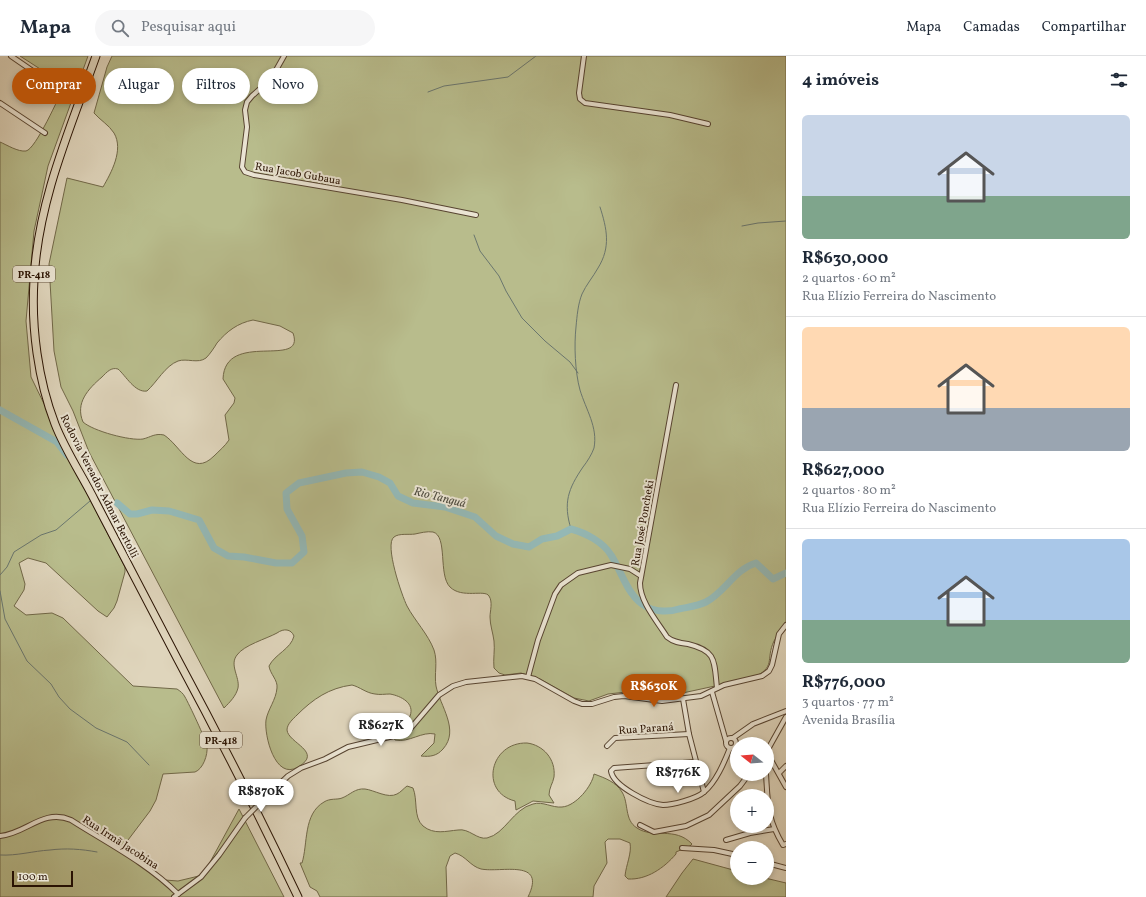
<!DOCTYPE html>
<html lang="pt">
<meta charset="utf-8">
<style>
body{margin:0;font-family:Vollkorn,serif;background:#f6f6f7;color:#1f2937;height:100vh;display:flex;flex-direction:column;font-size:15px;white-space:nowrap}
*{box-sizing:border-box;margin:0}
p{font-size:13px;color:#747a83}
.icon{flex:none;width:22px;height:22px;fill:none;stroke:currentColor;stroke-width:2;stroke-linecap:round;stroke-linejoin:round}
.map{position:relative;flex:1;overflow:hidden}
.details{display:flex;flex-direction:column;background:#fff;width:360px}
.details>*{flex:none}
.guide{position:absolute;left:12px;top:12px;width:380px;height:36px;display:flex;gap:8px}
.needle{width:26px;rotate:287deg}
.controls{position:absolute;left:730px;top:681px;display:grid;gap:8px}
.controls a{display:grid;place-items:center;width:44px;height:44px;border-radius:50%;background:#fff;box-shadow:0 2px 6px #0003;font-size:20px}
.scale{position:absolute;left:12px;bottom:10px;width:61px;box-sizing:border-box;padding-left:4px;border:2px solid #2a1303;border-top:0;font-size:11px;line-height:14px;white-space:nowrap;color:#2a1303;-webkit-text-stroke:3px #eae4d3;paint-order:stroke}
.price{position:absolute;translate:-50% -34px;padding:0 9px;border-radius:14px;background:#fff;color:#222;font-size:13px;line-height:26px;filter:drop-shadow(0 1px 2px #0008)}
.price::after{content:'';position:absolute;left:50%;top:24px;width:12px;height:9px;margin-left:-6px;background:inherit;clip-path:polygon(0 0,100% 0,50% 100%)}
.price.active{background:#b45309;color:#fff}
ul{padding:0;list-style:none}
li{display:grid;align-content:center;gap:8px;height:212px;padding:0 16px}
li+li{border-top:1px solid #e0e1e3}
li span{display:grid;place-items:center;height:124px;border-radius:6px;color:#555}
li>.icon{margin-inline-start:auto}
span .icon{width:72px;height:72px;fill:#fffc;stroke-width:1}
li b{font-size:17px}
h2{display:flex;justify-content:space-between;align-items:center;height:48px;padding:0 16px;font-size:17px}
.chip{padding:0 14px;border-radius:18px;background:#fff;box-shadow:0 2px 6px #0003;font-size:14px;line-height:36px}
.chip.active{background:#b45309;color:#fff}
header{display:flex;align-items:center;gap:24px;box-sizing:border-box;height:56px;padding:0 20px;background:#fff;border-bottom:1px solid #e0e1e3}
header strong{font-size:19px}
nav{display:flex;gap:22px;margin-inline-start:auto;font-size:14px}
.search{width:280px;height:36px;background:#f6f6f7;display:flex;align-items:center;gap:10px;box-sizing:border-box;padding:0 14px;border-radius:22px;color:#747a83;font-size:15px}
main{display:flex;flex:1;min-height:0}
.map>svg:first-child{display:block}
.green{fill:#b8bc8c;stroke:#716848;fill-rule:evenodd}
.lines{fill:none;stroke-linecap:round;stroke-linejoin:round}
.stream{stroke:#6a766e;stroke-width:1}
.river{stroke:#94b8b5;stroke-width:7}
.street-casing{stroke:#574431;stroke-width:6}
.highway-casing{stroke:#2a1303;stroke-width:9}
.street{stroke:#eae4d3;stroke-width:4}
.highway{stroke:#dfd5bc;stroke-width:7}
.street-bridge-casing{stroke:#574431;stroke-width:6;stroke-linecap:butt}
.street-bridge{stroke:#eae4d3;stroke-width:4}
.labels{text-anchor:middle;stroke-width:4;stroke-linejoin:round;paint-order:stroke}
.shield{fill:#eae4d3;stroke:#645241;stroke-width:1}
.shield-label{font-size:10px;font-weight:bold;fill:#2a1303}
.street-label{font-size:11px;fill:#2a1303;stroke:#eae4d3}
.water-label{font-size:12px;font-style:italic;fill:#4f4d41;stroke:#eae4d3}
</style>
<header>
<strong>Mapa</strong>
<div class="search"><svg class="icon" aria-label="search" viewBox="0 0 24 24"><circle cx="10" cy="10" r="6"/><path d="M15 15l6 6"/></svg>Pesquisar aqui</div>
<nav><a>Mapa</a><a>Camadas</a><a>Compartilhar</a></nav>
</header>
<main>
<div class="map">
<svg width="786" height="841" viewBox="0 0 786 841">
<rect width="100%" height="100%" fill="#dfd5bc"/>
<filter id="stains"><feTurbulence type="fractalNoise" baseFrequency=".005" numOctaves="4"/><feColorMatrix values="0 0 0 0 .2 0 0 0 0 .09 0 0 0 0 .02 0 0 0 .5 -.17"/></filter>
<radialGradient id="worn" r=".72"><stop offset=".6" stop-color="#630" stop-opacity="0"/><stop offset="1" stop-color="#630" stop-opacity=".3"/></radialGradient>
<!-- green -->
<g class="green">
<path d="M20 0H88L48 110 34 175 26 265 31 321 101 465 125 511V516L117 545 114 552 107 561 98 555 46 507 28 502 19 507 25 528 24 534 14 550 26 559 52 557 63 562 133 630 177 633C180 635 183 637 185 641 189 648 206 684 207 690 208 699 203 713 195 716L163 718 156 744 150 755 125 788 131 801 165 824 178 825 203 819 239 753 284 841H0V86C7 89 18 96 26 95 36 93 59 40 65 29Z"/>
<path d="M112 0H786V570C782 575 777 579 774 585 765 604 777 611 752 622L664 641 626 636 608 638 589 645 574 642 540 623 521 617 505 619 499 617 494 612C493 603 495 594 494 585 493 577 490 569 490 561 490 555 493 546 489 540 485 533 462 543 450 531 438 519 448 480 433 476 427 475 420 477 415 478 409 479 399 477 394 481 384 488 402 540 407 550 415 565 428 578 434 594 438 606 434 618 436 630 440 650 460 674 443 693 437 700 430 701 421 700L434 687 435 678C422 675 409 687 395 684L394 682C397 673 406 668 410 660 415 647 401 640 390 638 385 638 380 639 375 638 366 637 360 631 352 629 329 632 313 643 297 659 293 663 287 668 287 674 288 687 324 696 298 711 275 725 264 679 266 664 268 653 276 644 277 632 278 624 270 618 269 610 275 598 291 593 294 580 291 573 284 572 277 577 266 583 244 589 237 599 229 609 240 621 238 632 236 640 230 646 224 652L89 396 73 355 61 331 54 295 49 208 67 122 103 131C111 117 124 94 114 77 109 69 100 64 94 57L107 11ZM253 264 280 270 293 277C306 314 225 273 223 323L235 342 234 347 225 359 229 384C225 390 219 395 214 400 192 422 181 390 164 379 155 377 151 381 143 383 130 385 93 375 83 366 75 347 88 333 102 321 107 316 111 311 118 313 126 320 135 337 147 335 157 326 165 310 178 305 187 302 198 308 206 302 210 298 214 292 217 287 227 275 238 267 253 264Z"/>
<path d="M527 687C543 689 556 703 554 721 553 727 549 732 549 739L554 747 533 745 516 754 515 745C479 736 490 686 527 687Z"/>
<path d="M594 718C605 722 616 726 622 736 629 747 624 764 637 772 653 783 675 770 692 788L690 790 676 796V798C664 812 647 824 628 823L625 820C626 809 632 797 630 787L620 783H608L605 786 607 807 594 830 593 841H528C547 802 501 817 481 813 470 810 466 800 455 797L450 800 446 811 447 841H320L317 835 310 831 300 807H302C308 788 303 758 324 746 330 742 337 744 342 742 350 739 355 732 365 733 374 734 388 743 397 738 401 736 403 733 407 730L413 732C418 744 413 761 423 770 434 779 446 775 458 774 469 772 477 784 487 782 505 778 513 753 533 748 543 745 552 752 562 751 576 750 592 730 594 718Z"/>
<path d="M693 803 737 815V822H765L786 827V841H666L682 817Z"/>
</g>
<g class="lines">
<!-- stream -->
<g class="stream">
<path d="M428 36 444 30 508 21 536 0"/>
<path d="M742 170 758 167 786 165"/>
<path d="M474 179 480 195 499 220 506 235 522 262 545 285 570 306 578 317"/>
<path d="M571 473C563 447 568 433 583 411 587 406 592 398 594 392 598 371 586 354 580 334 575 316 574 289 576 271 577 260 578 248 582 238 586 229 593 221 598 212 611 191 607 173 600 151"/>
<path d="M0 519 7 511 14 496 41 479 56 474 90 445"/>
<path d="M0 535 5 563 27 605 51 628 59 641 70 653 96 672 127 686 149 709"/>
<path d="M0 799C17 800 33 795 50 794 66 792 81 793 97 796"/>
</g>
<!-- river -->
<g class="river">
<path d="M0 354 57 386 67 399"/>
<path d="M117 447 130 458H137L152 454 169 455 199 464 214 492 228 500 244 501 276 507H292L304 496 302 480 287 453 286 437 299 427 346 417 362 416 379 421 390 427 398 440 413 447 445 451 475 461 496 480 513 488 529 491 542 483 557 480 571 473C586 477 603 486 611 499 622 516 628 542 647 551 656 556 669 556 679 553 688 551 698 550 706 546 725 536 735 513 756 507L773 523 786 517"/>
</g>
<!-- street casing -->
<g class="street-casing">
<g id="street">
<path d="M11 0 56 31"/>
<path d="M284 0 271 23 252 40 247 46 245 54 247 71 242 111 245 116 254 119 402 144 476 159"/>
<path d="M584 0 579 37 580 43 585 47 670 59 708 68"/>
<path d="M0 47 45 77"/>
<path d="M676 329 640 527C640 546 657 565 667 581 673 586 680 587 688 588 717 595 714 605 717 632"/>
<path d="M528 621 538 584 555 538 561 529 578 517 611 509 630 513 641 520"/>
<path d="M712 636 726 685"/>
<path d="M683 643 689 678 704 736"/>
<circle cx="731" cy="687" r="5"/>
<path d="M733 682 753 668 786 655"/>
<path d="M607 690 615 682 689 678"/>
<path d="M767 695 786 661"/>
<path d="M767 697 786 731"/>
<path d="M696 706 614 712 611 715C613 730 649 748 663 749 672 749 696 743 704 736 716 726 724 707 730 692"/>
<path d="M779 717 786 710"/>
<path d="M766 718C768 749 767 762 783 789L786 788"/>
<path d="M266 741 288 720 301 712 325 703 348 691 402 678 410 673 439 639 453 630 466 626 522 620 535 623 574 645 582 648H592L614 641 624 640 662 645 701 640 724 629 762 620 769 615 772 609 779 578 786 569"/>
<path d="M640 769 654 776 686 770 709 759 740 730 749 718"/>
<path d="M0 780C26 778 43 752 71 764 107 787 147 807 178 838"/>
<path d="M726 784 750 777 774 773"/>
<path d="M682 792 714 794 737 799"/>
<path d="M767 807 786 812"/>
<path d="M174 841 201 821 219 799 245 762"/>
</g>
</g>
<!-- highway casing -->
<g class="highway-casing">
<path id="highway" d="M96 0C70 73 38 145 34 224 31 271 38 324 55 368 65 394 83 421 95 445 123 498 150 551 178 604 220 682 260 761 298 841"/>
</g>
<!-- street -->
<use href="#street" class="street"/>
<!-- highway -->
<use href="#highway" class="highway"/>
<!-- street-bridge casing -->
<g class="street-bridge-casing">
<path id="street-bridge" d="M245 762 266 741"/>
</g>
<!-- street-bridge -->
<use href="#street-bridge" class="street-bridge"/>
</g>
<g class="labels">
<!-- shield labels -->
<g class="shield">
<rect x="13" y="210" width="42" height="16" rx="3"/>
<rect x="200" y="676" width="42" height="16" rx="3"/>
</g>
<g class="shield-label">
<text x="34" y="222">PR-418</text>
<text x="221" y="688">PR-418</text>
</g>
<!-- street labels -->
<g class="street-label">
<text transform="translate(298 117) rotate(10)" y="4">Rua Jacob Gubaua</text>
<text transform="translate(100 430) rotate(63)" y="4">Rodovia Vereador Admar Bertolli</text>
<text transform="translate(642 467) rotate(-80)" y="4">Rua José Poncheki</text>
<text transform="translate(646 672) rotate(-4)" y="4">Rua Paraná</text>
<text transform="translate(121 786) rotate(33)" y="4">Rua Irmã Jacobina</text>
</g>
<!-- water labels -->
<g class="water-label">
<text transform="translate(440 441) rotate(14)" y="4">Rio Tanguá</text>
</g>
</g>
<rect width="100%" height="100%" filter="url(#stains)"/>
<rect width="100%" height="100%" fill="url(#worn)"/>
</svg>
<div class="controls">
<a><svg class="needle" viewBox="-14 -14 28 28"><path d="M0-13l5 13h-10z" fill="#e53935"/><path d="M0 13l5-13h-10z" fill="#747a83"/></svg></a>
<a>+</a>
<a>−</a>
</div>
<div class="scale">100 m</div>
<b class="price active" style="left:654px;top:652px">R$630K</b>
<b class="price" style="left:381px;top:691px">R$627K</b>
<b class="price" style="left:678px;top:738px">R$776K</b>
<b class="price" style="left:261px;top:757px">R$870K</b>
<div class="guide">
<a class="chip active">Comprar</a>
<a class="chip">Alugar</a>
<a class="chip">Filtros</a>
<a class="chip">Novo</a>
</div>
</div>
<section class="details">
<h2>4 imóveis<svg class="icon" aria-label="filters" viewBox="0 0 24 24"><path d="M4 7h16M4 17h16"/><circle cx="9" cy="7" r="2"/><circle cx="15" cy="17" r="2"/></svg></h2>
<ul>
<li><span style="background:linear-gradient(#c9d6e8 65%,#7fa58c 0)"><svg class="icon" aria-label="home" viewBox="0 0 24 24"><path d="M3 11l9-7 9 7M6 9v11h12V9"/></svg></span><div><b>R$630,000</b><p>2 quartos · 60 m²</p><p>Rua Elízio Ferreira do Nascimento</p></div></li>
<li><span style="background:linear-gradient(#ffd9b3 65%,#9aa5b1 0)"><svg class="icon" aria-label="home" viewBox="0 0 24 24"><path d="M3 11l9-7 9 7M6 9v11h12V9"/></svg></span><div><b>R$627,000</b><p>2 quartos · 80 m²</p><p>Rua Elízio Ferreira do Nascimento</p></div></li>
<li><span style="background:linear-gradient(#a9c7e8 65%,#7fa58c 0)"><svg class="icon" aria-label="home" viewBox="0 0 24 24"><path d="M3 11l9-7 9 7M6 9v11h12V9"/></svg></span><div><b>R$776,000</b><p>3 quartos · 77 m²</p><p>Avenida Brasília</p></div></li>
</ul>
</section>
</main>
